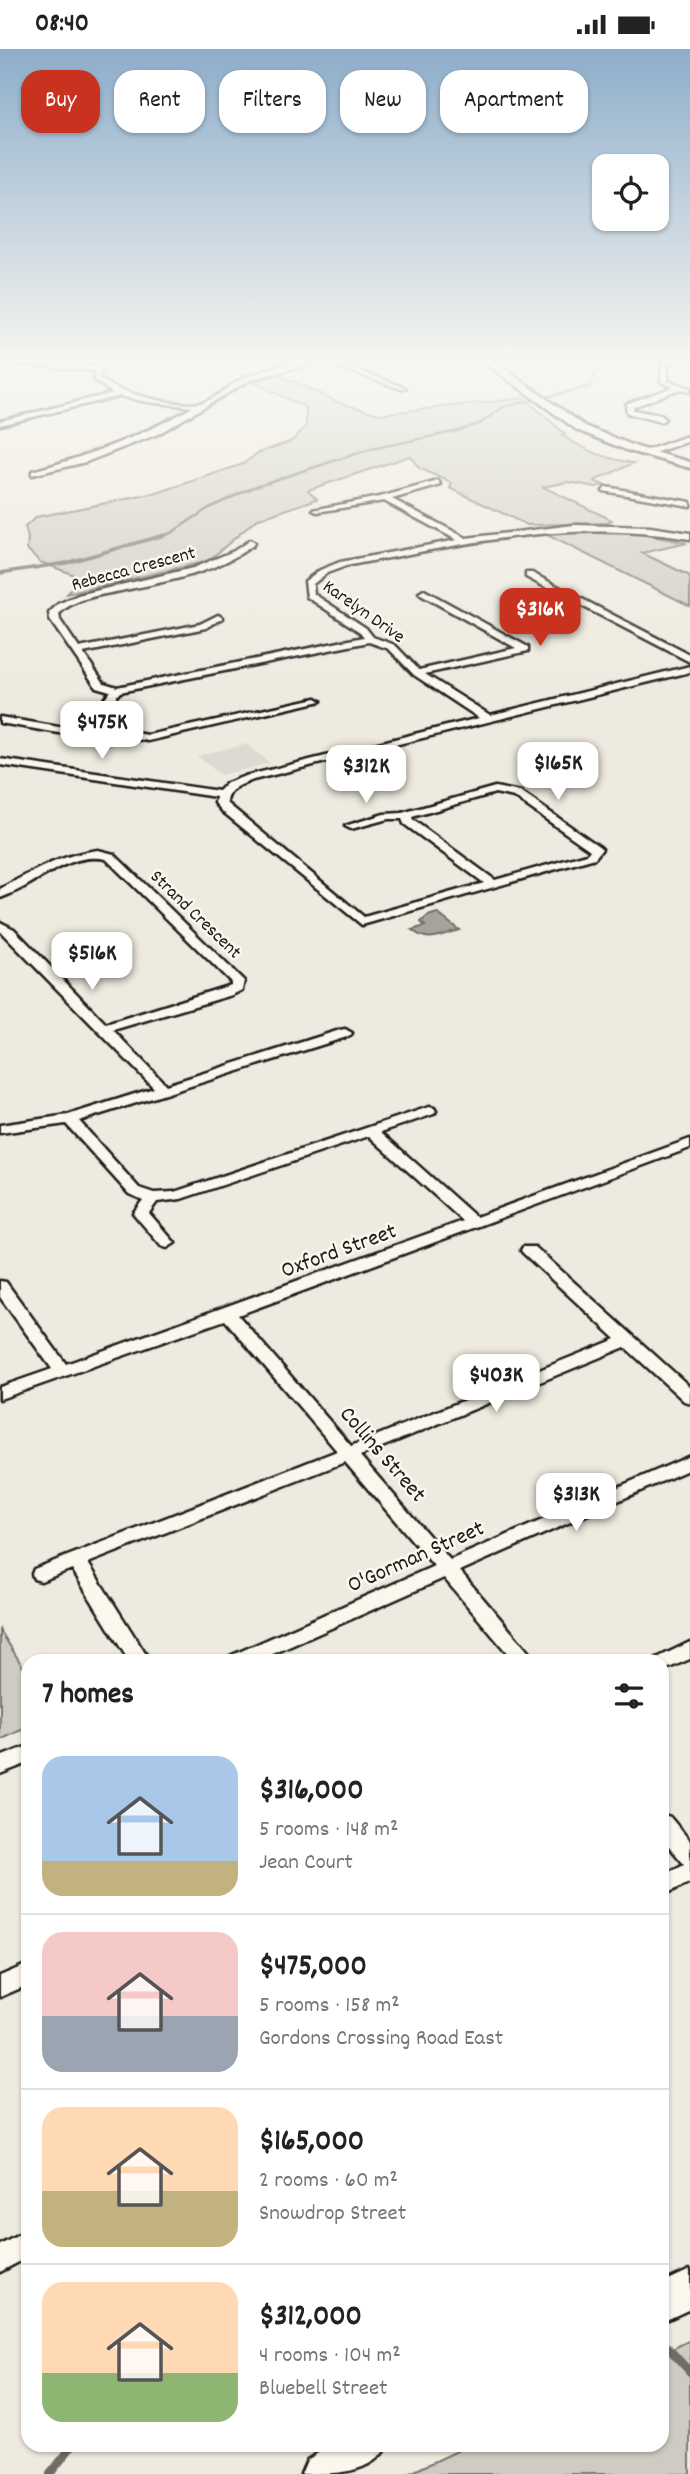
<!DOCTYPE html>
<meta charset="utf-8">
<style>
body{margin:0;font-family:Dekko,sans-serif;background:#f6f6f6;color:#222;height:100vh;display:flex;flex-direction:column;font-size:26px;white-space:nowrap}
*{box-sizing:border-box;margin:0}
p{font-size:23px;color:#767676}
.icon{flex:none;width:38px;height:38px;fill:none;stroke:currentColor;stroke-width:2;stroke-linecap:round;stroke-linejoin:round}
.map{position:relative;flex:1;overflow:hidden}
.details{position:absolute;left:21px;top:1605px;width:648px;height:798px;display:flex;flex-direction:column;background:#fff;border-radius:21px;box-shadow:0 2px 5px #0004}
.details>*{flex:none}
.hud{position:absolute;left:21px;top:21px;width:649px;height:63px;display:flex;gap:14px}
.buttons{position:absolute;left:592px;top:105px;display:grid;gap:14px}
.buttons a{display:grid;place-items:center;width:77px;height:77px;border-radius:14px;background:#fff;box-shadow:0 2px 5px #0004;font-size:35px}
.price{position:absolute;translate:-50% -60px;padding:0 16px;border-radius:14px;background:#fff;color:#222;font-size:23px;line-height:46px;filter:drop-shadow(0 2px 4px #0008)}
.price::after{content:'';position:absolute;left:50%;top:42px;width:21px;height:16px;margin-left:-10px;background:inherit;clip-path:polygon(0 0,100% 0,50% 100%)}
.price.active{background:#c8321e;color:#fff}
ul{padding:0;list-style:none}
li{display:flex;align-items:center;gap:21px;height:175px;padding:0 21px}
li+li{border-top:2px solid #e0e0e0}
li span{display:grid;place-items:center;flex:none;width:196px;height:140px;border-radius:21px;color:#555}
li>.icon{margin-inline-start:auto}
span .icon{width:84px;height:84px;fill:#fffc;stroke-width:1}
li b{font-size:30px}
h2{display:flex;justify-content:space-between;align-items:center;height:84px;padding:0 21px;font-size:30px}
.pill{padding:0 24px;border-radius:21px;background:#fff;box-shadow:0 2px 5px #0004;font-size:24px;line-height:63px}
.pill.active{background:#c8321e;color:#fff}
.status{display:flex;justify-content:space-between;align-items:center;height:49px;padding:0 35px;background:#fff;direction:ltr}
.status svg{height:19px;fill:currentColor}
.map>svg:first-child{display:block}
.built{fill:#dedad1}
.green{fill:#ceccc2;stroke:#75746f;stroke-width:2}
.water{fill:#a6a39d;stroke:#6f6d69;stroke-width:2}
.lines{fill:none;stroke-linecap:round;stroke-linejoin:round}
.stream-far2{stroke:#6f6d69;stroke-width:2.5}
.stream-far1{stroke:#6f6d69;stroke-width:3.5}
.stream{stroke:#6f6d69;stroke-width:8}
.minor-casing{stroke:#1c1c1c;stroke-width:5}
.tertiary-casing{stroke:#1c1c1c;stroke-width:5}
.secondary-casing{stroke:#1c1c1c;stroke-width:5}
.minor{fill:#fbf7ec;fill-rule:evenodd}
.tertiary{fill:#fbf7ec;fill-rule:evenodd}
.secondary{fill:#fbf7ec;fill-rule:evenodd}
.labels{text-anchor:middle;stroke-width:5;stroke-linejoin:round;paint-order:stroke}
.far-street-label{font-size:19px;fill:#1c1c1c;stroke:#fbf7ec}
.street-label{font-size:23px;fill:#1c1c1c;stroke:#fbf7ec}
</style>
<div class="status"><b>08:40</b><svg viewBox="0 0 49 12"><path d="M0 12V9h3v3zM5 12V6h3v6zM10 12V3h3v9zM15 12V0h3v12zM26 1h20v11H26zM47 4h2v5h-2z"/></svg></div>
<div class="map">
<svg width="690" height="2425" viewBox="0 0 690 2425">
<rect width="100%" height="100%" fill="#eeeadf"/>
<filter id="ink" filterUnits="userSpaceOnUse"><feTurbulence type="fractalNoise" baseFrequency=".0143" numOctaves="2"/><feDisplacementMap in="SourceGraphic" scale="14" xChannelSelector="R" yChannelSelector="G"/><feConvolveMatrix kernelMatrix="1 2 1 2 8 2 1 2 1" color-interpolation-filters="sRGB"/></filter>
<g filter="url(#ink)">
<!-- built -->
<path class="built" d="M246 695 270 714 221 726 197 707Z"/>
<!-- green -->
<g class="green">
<path d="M275 324 337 353 379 365 524 349 565 385 561 386C587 402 603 409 634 414L594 432 604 436 596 438 568 433 543 438 612 471 607 474 527 476 450 439 452 434 419 419 410 407 308 441 317 450 256 471 208 512 67 545 76 533 72 525 40 513 27 500 28 489 25 478 36 468 157 444 243 415 258 404 292 392 306 377V359L253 333Z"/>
<path d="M580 481 630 483 687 494 642 504 690 527V557L541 483Z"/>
<path d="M0 1581 28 1626V1678L0 1691Z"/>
<path d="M690 2291V2425H408L470 2396H662V2305Z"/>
</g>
<!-- water -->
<path class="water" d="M437 864 459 881C439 886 429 895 412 881L425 877 421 873 428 867Z"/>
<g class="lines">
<!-- stream-far2 -->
<path class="stream-far2" d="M159 488 171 484 209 459 256 437 371 400 458 382 481 374 503 358 589 338 598 321 578 308"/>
<!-- stream-far1 -->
<path class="stream-far1" d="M0 524 66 514 164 486"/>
<!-- stream -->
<g class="stream">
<path d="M662 2292 690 2323"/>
<path d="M50 2425 73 2396"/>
</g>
<!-- minor casing -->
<g class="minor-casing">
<g id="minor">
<path d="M112 308H120L99 324 100 330C119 344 175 358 199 354 215 352 231 334 246 328 269 320 308 308 330 308L328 310 406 339 401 340 321 312 250 331 158 385 86 413 32 426V422C89 407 142 387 193 358L147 353 120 347 0 376V372L113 344 95 332 94 322 36 316H0V312H36L98 318Z"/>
<path d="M672 308H680L668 315V332L690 339V343L680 340 633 358V361L661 366 665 370 661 373 627 364 626 355 673 338 661 333 662 314Z"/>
<path d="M438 432 441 436 392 450 466 489 574 476 650 478 690 484V490C590 474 507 486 409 505 388 510 367 512 346 517L327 524 313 535 314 545 366 579 373 588 395 596 419 621 516 599 421 546 419 544 424 541 528 598V602L425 625 490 666 690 617V623L253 731C241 736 228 739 227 754L364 868 484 834 404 775 402 770H388L351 780 345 777 384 765 402 764 495 738 521 743 600 798 602 800 595 809 362 876 223 763 215 754 216 748 0 716V710L219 742 227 734 245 727 479 669 414 626 389 600 369 593 120 643 114 650 135 684 148 686 316 649 321 652 148 692 131 689 112 693 0 674V668L112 687 125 684 104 650 110 642 96 638 50 571 49 564 58 555 78 546 193 519 234 502 250 491 254 494 253 496C217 524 168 532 125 541 103 546 75 548 59 565L60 571 79 599 200 575 218 566 223 569 206 579 83 604 104 634 117 638 364 588 360 583 307 548 305 532 320 521 340 513 457 491 384 452 317 463 313 461 384 447ZM495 744 514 748 590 801 587 805 495 831 413 771 412 768Z"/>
<path d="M606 438 690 453V457L603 442Z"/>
<path d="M526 524H532L690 606V613L526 528Z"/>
<path d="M98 801 114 805 244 932 242 941 232 946 113 981 166 1036 340 981 345 980 352 984 350 987 79 1072 139 1139 154 1144 174 1143 429 1058 434 1059 436 1062 434 1065 381 1083 476 1168 690 1090V1099L238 1266 351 1397 616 1290 523 1204 521 1201 523 1198H535L690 1338V1354L684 1352 625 1298 360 1407 450 1511 690 1407V1420L460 1522 536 1612H514L444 1529 257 1612H227L230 1607 434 1517 345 1413 88 1514 150 1612H129L72 1520 41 1532 34 1530 32 1525 34 1520 337 1402 225 1271 0 1350V1338L52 1320 0 1248V1232L6 1233 66 1315 463 1172 369 1087 181 1150 157 1153 149 1164 175 1194 167 1199 161 1197 133 1164 143 1151 129 1145 66 1075 0 1084V1076L68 1066 154 1039 0 882V873L14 880 106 975 231 936V933L106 810C67 802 35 838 0 849V840C32 823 62 805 98 801Z"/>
<path d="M690 1593V1610L662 1622V1612H654L655 1610Z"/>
<path d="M28 1697V1714L0 1725V1708Z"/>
<path d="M662 1765 670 1768 690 1792V1833L662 1847V1827L684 1815 662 1789Z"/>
<path d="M28 1915V1936L0 1948V1927Z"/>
<path d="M28 2181V2208L0 2223V2196Z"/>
</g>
</g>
<!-- tertiary casing -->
<g class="tertiary-casing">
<path id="tertiary" d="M690 386V392L644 407 639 404Z"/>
</g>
<!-- secondary casing -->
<g class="secondary-casing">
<g id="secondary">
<path d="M477 308H488L585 377 637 398 690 413V419L629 402 577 381Z"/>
<path d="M690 2221V2260L662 2273V2234Z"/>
<path d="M331 2396H388C372 2425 335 2425 301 2425L307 2411Z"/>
</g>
</g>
<!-- minor -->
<use href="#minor" class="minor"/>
<!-- tertiary -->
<use href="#tertiary" class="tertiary"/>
<!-- secondary -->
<use href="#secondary" class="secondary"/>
</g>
</g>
<!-- sky -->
<linearGradient id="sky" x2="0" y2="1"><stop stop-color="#8dadca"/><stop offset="0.48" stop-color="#f7f6f1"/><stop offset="1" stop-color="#f7f6f1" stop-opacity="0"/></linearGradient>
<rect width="690" height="647" fill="url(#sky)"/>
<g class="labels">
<!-- far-street labels -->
<g class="far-street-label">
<text transform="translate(133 518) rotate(-15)" y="7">Rebecca Crescent</text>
<text transform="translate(365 561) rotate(35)" y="7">Karelyn Drive</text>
<text transform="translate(197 864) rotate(44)" y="7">Strand Crescent</text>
</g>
<!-- street labels -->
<g class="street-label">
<text transform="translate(338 1200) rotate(-20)" y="8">Oxford Street</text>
<text transform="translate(384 1404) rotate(49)" y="8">Collins Street</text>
<text transform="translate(415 1506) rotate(-24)" y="8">O'Gorman Street</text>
</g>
</g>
</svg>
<div class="buttons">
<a><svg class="icon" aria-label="locate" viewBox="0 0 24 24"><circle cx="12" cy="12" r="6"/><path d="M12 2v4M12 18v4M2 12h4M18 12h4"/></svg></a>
</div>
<b class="price active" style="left:540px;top:599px">$316K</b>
<b class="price" style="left:102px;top:712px">$475K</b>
<b class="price" style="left:558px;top:753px">$165K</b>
<b class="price" style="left:366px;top:756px">$312K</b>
<b class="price" style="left:92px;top:943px">$516K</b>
<b class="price" style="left:496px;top:1365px">$403K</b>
<b class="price" style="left:576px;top:1484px">$313K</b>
<div class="hud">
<a class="pill active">Buy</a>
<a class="pill">Rent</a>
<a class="pill">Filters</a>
<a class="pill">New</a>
<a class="pill">Apartment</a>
</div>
<section class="details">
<h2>7 homes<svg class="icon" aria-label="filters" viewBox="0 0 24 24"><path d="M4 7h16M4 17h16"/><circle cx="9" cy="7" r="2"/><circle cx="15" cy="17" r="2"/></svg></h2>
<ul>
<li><span style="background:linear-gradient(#a9c7e8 75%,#c2b280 0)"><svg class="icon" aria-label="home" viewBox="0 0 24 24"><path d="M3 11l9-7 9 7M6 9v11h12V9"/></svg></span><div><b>$316,000</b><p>5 rooms · 148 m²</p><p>Jean Court</p></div></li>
<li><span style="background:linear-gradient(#f6c9c9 60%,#9aa5b1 0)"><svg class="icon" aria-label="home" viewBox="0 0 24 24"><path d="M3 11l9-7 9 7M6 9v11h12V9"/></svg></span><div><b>$475,000</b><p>5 rooms · 158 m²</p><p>Gordons Crossing Road East</p></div></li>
<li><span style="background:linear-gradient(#ffd9b3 60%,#c2b280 0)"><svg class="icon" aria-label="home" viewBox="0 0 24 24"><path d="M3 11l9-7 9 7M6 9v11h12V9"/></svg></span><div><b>$165,000</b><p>2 rooms · 60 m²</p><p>Snowdrop Street</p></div></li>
<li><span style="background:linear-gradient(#ffd9b3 65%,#8fb573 0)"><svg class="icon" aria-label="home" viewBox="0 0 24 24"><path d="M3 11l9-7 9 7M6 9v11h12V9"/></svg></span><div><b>$312,000</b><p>4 rooms · 104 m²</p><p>Bluebell Street</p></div></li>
</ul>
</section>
</div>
